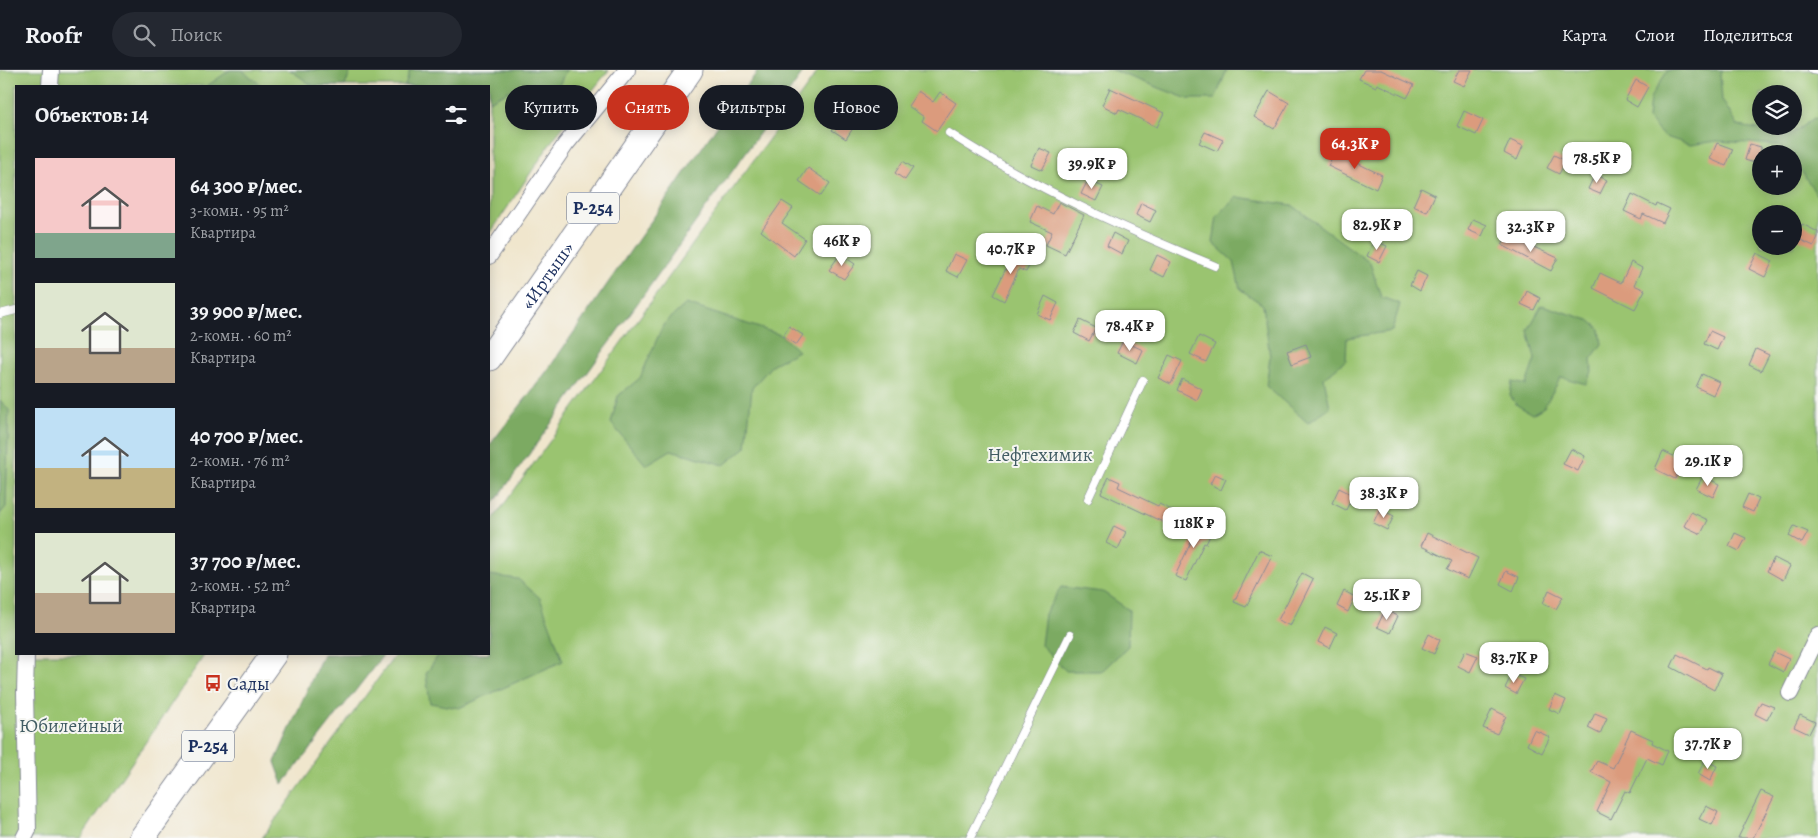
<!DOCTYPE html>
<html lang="ru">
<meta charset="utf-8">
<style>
body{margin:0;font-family:Alegreya,serif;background:#242831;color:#f1f3f6;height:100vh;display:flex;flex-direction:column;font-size:19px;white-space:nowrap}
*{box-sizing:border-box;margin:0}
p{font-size:16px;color:#9ea1a6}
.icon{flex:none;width:28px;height:28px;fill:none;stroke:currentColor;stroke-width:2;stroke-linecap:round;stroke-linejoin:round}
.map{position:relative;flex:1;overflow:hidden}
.panel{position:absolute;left:15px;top:15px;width:475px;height:570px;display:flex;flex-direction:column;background:#171b24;border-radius:0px;box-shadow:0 2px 12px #0003}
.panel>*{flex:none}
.hud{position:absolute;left:505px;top:15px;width:475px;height:45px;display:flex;gap:10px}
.buttons{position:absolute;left:1752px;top:15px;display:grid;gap:10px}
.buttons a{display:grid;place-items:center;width:50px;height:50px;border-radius:50%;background:#171b24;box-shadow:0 2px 12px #0003;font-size:25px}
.price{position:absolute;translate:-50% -42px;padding:0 11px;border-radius:10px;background:#fff;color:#222;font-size:16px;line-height:32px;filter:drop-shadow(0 1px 2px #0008)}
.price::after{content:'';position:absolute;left:50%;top:30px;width:15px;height:11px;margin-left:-8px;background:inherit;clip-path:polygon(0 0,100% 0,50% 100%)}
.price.on{background:#c8321e;color:#fff}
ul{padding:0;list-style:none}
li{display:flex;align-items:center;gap:15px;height:125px;padding:0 20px}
li span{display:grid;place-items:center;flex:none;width:140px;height:100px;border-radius:0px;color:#555}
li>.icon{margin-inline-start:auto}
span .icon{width:60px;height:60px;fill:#fffc;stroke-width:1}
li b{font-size:21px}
h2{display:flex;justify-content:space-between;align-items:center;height:60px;padding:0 20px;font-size:21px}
.chip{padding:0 18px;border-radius:22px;background:#171b24;box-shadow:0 2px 12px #0003;font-size:18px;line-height:45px}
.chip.on{background:#c8321e;color:#fff}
header{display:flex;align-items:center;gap:30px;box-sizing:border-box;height:70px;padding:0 25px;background:#171b24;border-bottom:1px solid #363941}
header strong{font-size:24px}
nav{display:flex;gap:28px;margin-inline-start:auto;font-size:18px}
.search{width:350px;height:45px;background:#242831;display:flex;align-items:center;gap:12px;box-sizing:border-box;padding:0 18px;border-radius:28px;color:#9ea1a6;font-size:19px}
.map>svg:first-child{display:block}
.green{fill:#9ac470;stroke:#5a7a67;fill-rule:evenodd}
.forest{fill:#7baa62;stroke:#4b6c60}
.building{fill:#db9b7d}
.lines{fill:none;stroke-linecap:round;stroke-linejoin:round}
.lane-casing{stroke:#868a96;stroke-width:9}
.street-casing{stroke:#868a96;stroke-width:18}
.primary-casing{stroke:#868a96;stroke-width:27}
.lane{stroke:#fff;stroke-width:8}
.street{stroke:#fff;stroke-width:16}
.primary{stroke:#fff;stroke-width:25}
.labels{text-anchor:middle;stroke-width:4;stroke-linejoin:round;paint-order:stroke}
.shield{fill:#f6f6f2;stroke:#5d6b8a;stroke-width:1}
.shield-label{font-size:18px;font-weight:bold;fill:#1b2f5e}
.street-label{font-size:19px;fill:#1b2f5e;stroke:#f6f6f2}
.park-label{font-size:19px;fill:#415c63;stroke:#f6f6f2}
.poi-label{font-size:19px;fill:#1b2f5e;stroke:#f6f6f2;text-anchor:start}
</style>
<header>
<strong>Roofr</strong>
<div class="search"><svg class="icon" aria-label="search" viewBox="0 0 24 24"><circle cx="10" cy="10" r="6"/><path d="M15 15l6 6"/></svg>Поиск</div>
<nav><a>Карта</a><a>Слои</a><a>Поделиться</a></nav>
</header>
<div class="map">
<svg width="1818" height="768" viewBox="0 0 1818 768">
<rect width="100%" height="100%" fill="#f6f6f2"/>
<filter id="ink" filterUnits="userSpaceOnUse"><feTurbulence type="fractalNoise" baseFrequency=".02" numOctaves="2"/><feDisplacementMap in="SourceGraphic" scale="10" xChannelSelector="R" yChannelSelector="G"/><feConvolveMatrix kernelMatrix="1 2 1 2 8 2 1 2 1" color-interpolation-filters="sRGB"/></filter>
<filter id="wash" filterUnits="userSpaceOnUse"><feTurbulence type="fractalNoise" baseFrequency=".0096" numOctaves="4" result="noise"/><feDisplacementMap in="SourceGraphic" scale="20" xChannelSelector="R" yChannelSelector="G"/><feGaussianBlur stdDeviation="1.12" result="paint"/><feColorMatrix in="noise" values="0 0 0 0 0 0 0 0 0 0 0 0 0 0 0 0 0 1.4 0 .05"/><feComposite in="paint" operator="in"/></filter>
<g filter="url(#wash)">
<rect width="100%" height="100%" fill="#f0e6cd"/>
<!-- green -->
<g class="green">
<path d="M0 0H609L554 68 489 165V16H16V584H205L81 768H0Z"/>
<path d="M819 0H1818V768H262L396 584H489V455ZM1761 24H1794V56H1761ZM1761 84H1794V116H1761ZM1761 144H1794V176H1761Z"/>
</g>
<!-- forest -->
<g class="forest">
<path d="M230 0H242L262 16H207Z"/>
<path d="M290 0H351L345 16H313Z"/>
<path d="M410 0H566L550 35 525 13 489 31V16H405Z"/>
<path d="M759 0H805L489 440V376L547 301 735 30Z"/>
<path d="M1112 0H1227L1215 29H1188Z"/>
<path d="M1668 0H1723L1720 3 1722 30 1738 56 1791 64 1814 48 1818 49V128L1810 114 1794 93V84H1786L1779 75 1717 71 1690 75 1663 66 1648 49 1650 28Z"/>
<path d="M1237 127 1292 135 1370 193 1381 227 1400 234 1392 261 1347 268 1346 290 1324 308 1330 337 1308 353 1266 316 1270 287 1263 235 1240 219 1234 192 1213 173 1217 146Z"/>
<path d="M686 234 781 265 798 281 773 294 752 318 746 377 724 395 671 380 646 395 611 353 618 326 640 308 663 255Z"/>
<path d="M1542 235 1589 250 1600 259 1602 274 1591 289 1592 302 1586 314 1561 307 1544 337 1532 344 1517 335 1510 326 1512 312 1526 315 1535 289 1528 260Z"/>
<path d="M0 330 9 340 6 437 0 444Z"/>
<path d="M489 505 518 509 540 528 563 591 459 638 430 633 426 604 439 584H489Z"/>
<path d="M1061 517 1103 522 1129 540 1128 576 1102 601H1066L1041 575 1045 544Z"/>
<path d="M323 584H384L283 714 275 692Z"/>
</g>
<g id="blocks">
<!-- building -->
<g class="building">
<path d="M1364 0H1381L1414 15 1407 28 1377 14 1376 17 1359 9Z"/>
<path d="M1459 0H1472L1464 16 1453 11Z"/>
<path d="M1636 10 1648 17 1637 37 1625 30Z"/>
<path d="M1110 18 1164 43 1157 57 1119 39 1117 43 1102 35Z"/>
<path d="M918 21 933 32 940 22 956 33 937 61 922 51 924 47 908 36Z"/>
<path d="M1269 21 1289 33 1274 59 1254 47Z"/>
<path d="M1464 41 1483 50 1476 65 1457 56Z"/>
<path d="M842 46 855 55 846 69 832 60Z"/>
<path d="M1205 62 1223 70 1217 81 1199 73Z"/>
<path d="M1510 70 1523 76 1517 90 1504 83Z"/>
<path d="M1717 73 1733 79 1726 96 1710 89Z"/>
<path d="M1750 74 1761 77V95L1745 90Z"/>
<path d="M1039 78 1051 83 1042 100 1031 95Z"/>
<path d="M1334 82 1382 105 1376 119 1328 96Z"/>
<path d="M1554 85 1566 91 1559 104 1547 98Z"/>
<path d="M903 91 913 98 905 110 895 103Z"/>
<path d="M808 98 830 113 821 126 799 111Z"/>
<path d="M1595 104 1607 110 1600 124 1588 119Z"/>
<path d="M1088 110 1103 117 1096 131 1081 124Z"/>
<path d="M1421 118 1435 125 1427 142 1413 136Z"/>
<path d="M1632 124 1656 136 1657 133 1670 139 1663 153 1643 144 1641 149 1624 141Z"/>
<path d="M782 131 793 138 782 153 805 169 794 186 761 161Z"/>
<path d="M1059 132 1084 145 1065 184 1046 175 1052 162 1030 152 1037 136 1053 144Z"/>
<path d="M1141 133 1156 140 1150 152 1136 145Z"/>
<path d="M1473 149 1487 155 1482 166 1468 160Z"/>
<path d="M1802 154 1818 162V167L1814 176 1796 168Z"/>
<path d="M1113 163 1128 171 1122 184 1107 176Z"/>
<path d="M1507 165 1558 188 1551 201 1502 175Z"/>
<path d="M1374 170 1387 176 1379 192 1367 186Z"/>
<path d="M1014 182 1032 190 1026 202 1019 199 1004 231 993 225Z"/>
<path d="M1757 183 1773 191 1765 207 1749 199Z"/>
<path d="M840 184 855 194 844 209 829 200Z"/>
<path d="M954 184 967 190 958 207 946 201Z"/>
<path d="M1157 185 1171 192 1164 207 1150 200Z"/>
<path d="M1631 192 1642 198 1634 215 1645 220 1635 239 1593 218 1600 203 1621 213Z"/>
<path d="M1417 201 1427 206 1420 221 1410 215Z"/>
<path d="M1527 221 1540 228 1534 240 1521 234Z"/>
<path d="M1045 226 1058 233 1050 250 1037 244Z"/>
<path d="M1080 250 1096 258 1089 271 1074 263Z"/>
<path d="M789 256 803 265 796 275 783 266Z"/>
<path d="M1710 261 1723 267 1717 280 1704 274Z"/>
<path d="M1199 266 1215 274 1206 292 1190 284Z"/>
<path d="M1123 271 1143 280 1137 293 1117 283Z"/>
<path d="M1306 274 1311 287 1292 294 1287 281Z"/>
<path d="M1756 279 1769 285 1761 301 1749 295Z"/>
<path d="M1169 285 1182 291 1171 314 1158 308Z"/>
<path d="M1702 304 1719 312 1713 325 1696 317Z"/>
<path d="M1182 309 1202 319 1197 330 1177 320Z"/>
<path d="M1571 379 1585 386 1578 401 1563 394Z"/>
<path d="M1663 381 1684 391 1675 409 1655 399Z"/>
<path d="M1215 404 1226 409 1221 420 1210 414Z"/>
<path d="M1703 406 1719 414 1713 427 1696 419Z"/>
<path d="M1109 407 1120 412 1118 417 1158 436 1159 434 1174 441 1167 454 1101 423Z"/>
<path d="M1339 418 1353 425 1346 440 1332 433Z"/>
<path d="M1748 424 1759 429 1753 442 1742 437Z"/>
<path d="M1380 439 1394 446 1387 460 1373 453Z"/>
<path d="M1691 442 1708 450 1701 464 1684 456Z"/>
<path d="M1198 450 1214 457 1206 474 1204 473 1186 511 1175 506 1193 468 1190 466Z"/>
<path d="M1114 456 1126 462 1118 479 1106 473Z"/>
<path d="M1794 456 1808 462 1802 473 1789 466Z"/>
<path d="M1427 463 1478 488 1468 509 1447 499 1452 491 1421 476Z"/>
<path d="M1735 463 1746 468 1739 481 1729 476Z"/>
<path d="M1259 480 1272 486 1246 537 1234 532Z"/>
<path d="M1774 488 1790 496 1783 510 1767 501Z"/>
<path d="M1506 501 1519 507 1513 521 1500 514Z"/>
<path d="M1302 503 1313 509 1290 556 1278 550Z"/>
<path d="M1549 520 1563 527 1556 539 1543 533Z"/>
<path d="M1344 521 1355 527 1348 542 1337 536Z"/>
<path d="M1385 540 1398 546 1390 563 1377 557Z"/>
<path d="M1325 557 1337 563 1330 578 1318 572Z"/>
<path d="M1429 564 1440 570 1434 584 1422 578Z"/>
<path d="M1465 581 1478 586 1470 602 1458 596Z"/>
<path d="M1774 582 1789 589 1783 602 1768 594Z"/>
<path d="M1677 584 1707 599 1708 597 1722 604 1714 620 1671 597Z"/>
<path d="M1512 604 1524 609 1516 624 1505 618Z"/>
<path d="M1555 625 1566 630 1560 644 1549 639Z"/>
<path d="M1761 632 1774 637 1767 650 1755 644Z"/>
<path d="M1492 639 1506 646 1497 664 1483 658Z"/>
<path d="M1595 643 1607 648 1600 664 1588 658Z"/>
<path d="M1800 645 1815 652 1809 664 1794 657Z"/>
<path d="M1534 660 1550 667 1542 683 1527 675Z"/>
<path d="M1631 660 1653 670 1652 673 1668 681 1662 695 1647 688 1630 723 1625 721 1611 749 1597 742 1611 712 1591 702 1597 691 1613 698Z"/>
<path d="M1705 690 1717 696 1710 711 1698 704Z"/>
<path d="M1761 721 1774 727 1753 768H1738Z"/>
<path d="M1706 736 1718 742 1712 755 1699 749Z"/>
</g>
</g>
</g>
<g filter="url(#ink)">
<use href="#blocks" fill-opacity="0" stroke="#868a96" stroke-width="1"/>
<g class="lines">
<!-- lane casing -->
<g class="lane-casing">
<g id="lane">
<path d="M1812 0 1818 1"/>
<path d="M949 63C1032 117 1123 158 1215 196"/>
<path d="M0 244 16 240"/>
<path d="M1088 429 1143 310"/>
<path d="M970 768 1070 565"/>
</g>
</g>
<!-- street casing -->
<g class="street-casing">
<g id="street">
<path d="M50 16 51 0"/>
<path d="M489 186 566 74 627 0"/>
<path d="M1790 623 1818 565"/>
<path d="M24 768 28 760 25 623 26 584"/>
</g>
</g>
<!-- primary casing -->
<g class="primary-casing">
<g id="primary">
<path id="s1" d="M489 288 690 0"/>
<path d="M142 768 274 584"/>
</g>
</g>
<!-- lane -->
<use href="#lane" class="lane"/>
<!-- street -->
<use href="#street" class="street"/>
<!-- primary -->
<use href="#primary" class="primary"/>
</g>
</g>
<!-- icons -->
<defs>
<g id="bus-bare" transform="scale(1.35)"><path d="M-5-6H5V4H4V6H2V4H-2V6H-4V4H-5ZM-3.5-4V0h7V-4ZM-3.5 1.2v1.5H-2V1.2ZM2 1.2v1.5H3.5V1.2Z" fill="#c8321e" stroke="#f6f6f2" stroke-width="2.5" paint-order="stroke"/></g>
</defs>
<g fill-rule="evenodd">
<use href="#bus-bare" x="213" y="613"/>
</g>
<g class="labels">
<!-- shield labels -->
<g class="shield">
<rect x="567" y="122.5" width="52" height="31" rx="4"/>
<rect x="182" y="660.5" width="52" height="31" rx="4"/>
</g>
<g class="shield-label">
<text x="593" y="144">Р-254</text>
<text x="208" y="682">Р-254</text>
</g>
<!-- street labels -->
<g class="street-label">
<text dy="7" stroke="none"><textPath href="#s1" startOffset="101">«Иртыш»</textPath></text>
</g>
<!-- park labels -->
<g class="park-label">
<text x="1040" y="391">Нефтехимик</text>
<text x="71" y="662">Юбилейный</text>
</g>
<!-- poi labels -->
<g class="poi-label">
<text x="227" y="620">Сады</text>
</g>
</g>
</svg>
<div class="buttons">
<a><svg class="icon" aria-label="layers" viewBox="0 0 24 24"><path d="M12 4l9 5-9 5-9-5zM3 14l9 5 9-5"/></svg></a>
<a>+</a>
<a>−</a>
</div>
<b class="price on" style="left:1355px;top:100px">64.3K ₽</b>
<b class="price" style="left:1597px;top:114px">78.5K ₽</b>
<b class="price" style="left:1092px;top:120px">39.9K ₽</b>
<b class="price" style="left:1377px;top:181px">82.9K ₽</b>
<b class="price" style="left:1531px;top:183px">32.3K ₽</b>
<b class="price" style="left:842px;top:197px">46K ₽</b>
<b class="price" style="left:1011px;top:205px">40.7K ₽</b>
<b class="price" style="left:1130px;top:282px">78.4K ₽</b>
<b class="price" style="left:1708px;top:417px">29.1K ₽</b>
<b class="price" style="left:1384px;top:449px">38.3K ₽</b>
<b class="price" style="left:1194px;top:479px">118K ₽</b>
<b class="price" style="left:1387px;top:551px">25.1K ₽</b>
<b class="price" style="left:1514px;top:614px">83.7K ₽</b>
<b class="price" style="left:1708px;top:700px">37.7K ₽</b>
<div class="hud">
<a class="chip">Купить</a>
<a class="chip on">Снять</a>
<a class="chip">Фильтры</a>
<a class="chip">Новое</a>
</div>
<section class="panel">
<h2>Объектов: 14<svg class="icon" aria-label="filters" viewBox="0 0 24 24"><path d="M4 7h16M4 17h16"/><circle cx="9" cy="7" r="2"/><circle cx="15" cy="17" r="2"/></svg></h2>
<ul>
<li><span style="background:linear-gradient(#f6c9c9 75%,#7fa58c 0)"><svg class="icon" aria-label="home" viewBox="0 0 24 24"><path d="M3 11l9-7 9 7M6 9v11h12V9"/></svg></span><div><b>64 300 ₽/мес.</b><p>3-комн. · 95 m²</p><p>Квартира</p></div></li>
<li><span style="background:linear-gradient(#dfe7d0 65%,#b9a48a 0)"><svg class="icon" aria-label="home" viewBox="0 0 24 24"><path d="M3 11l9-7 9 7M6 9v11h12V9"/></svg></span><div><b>39 900 ₽/мес.</b><p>2-комн. · 60 m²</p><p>Квартира</p></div></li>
<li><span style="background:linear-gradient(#bfe0f5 60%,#c2b280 0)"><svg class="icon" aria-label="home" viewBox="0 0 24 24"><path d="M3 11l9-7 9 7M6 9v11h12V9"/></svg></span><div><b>40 700 ₽/мес.</b><p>2-комн. · 76 m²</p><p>Квартира</p></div></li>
<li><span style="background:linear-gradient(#dfe7d0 60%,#b9a48a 0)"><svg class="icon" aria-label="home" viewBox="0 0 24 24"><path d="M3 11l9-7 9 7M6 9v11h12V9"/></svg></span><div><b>37 700 ₽/мес.</b><p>2-комн. · 52 m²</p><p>Квартира</p></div></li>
</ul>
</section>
</div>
